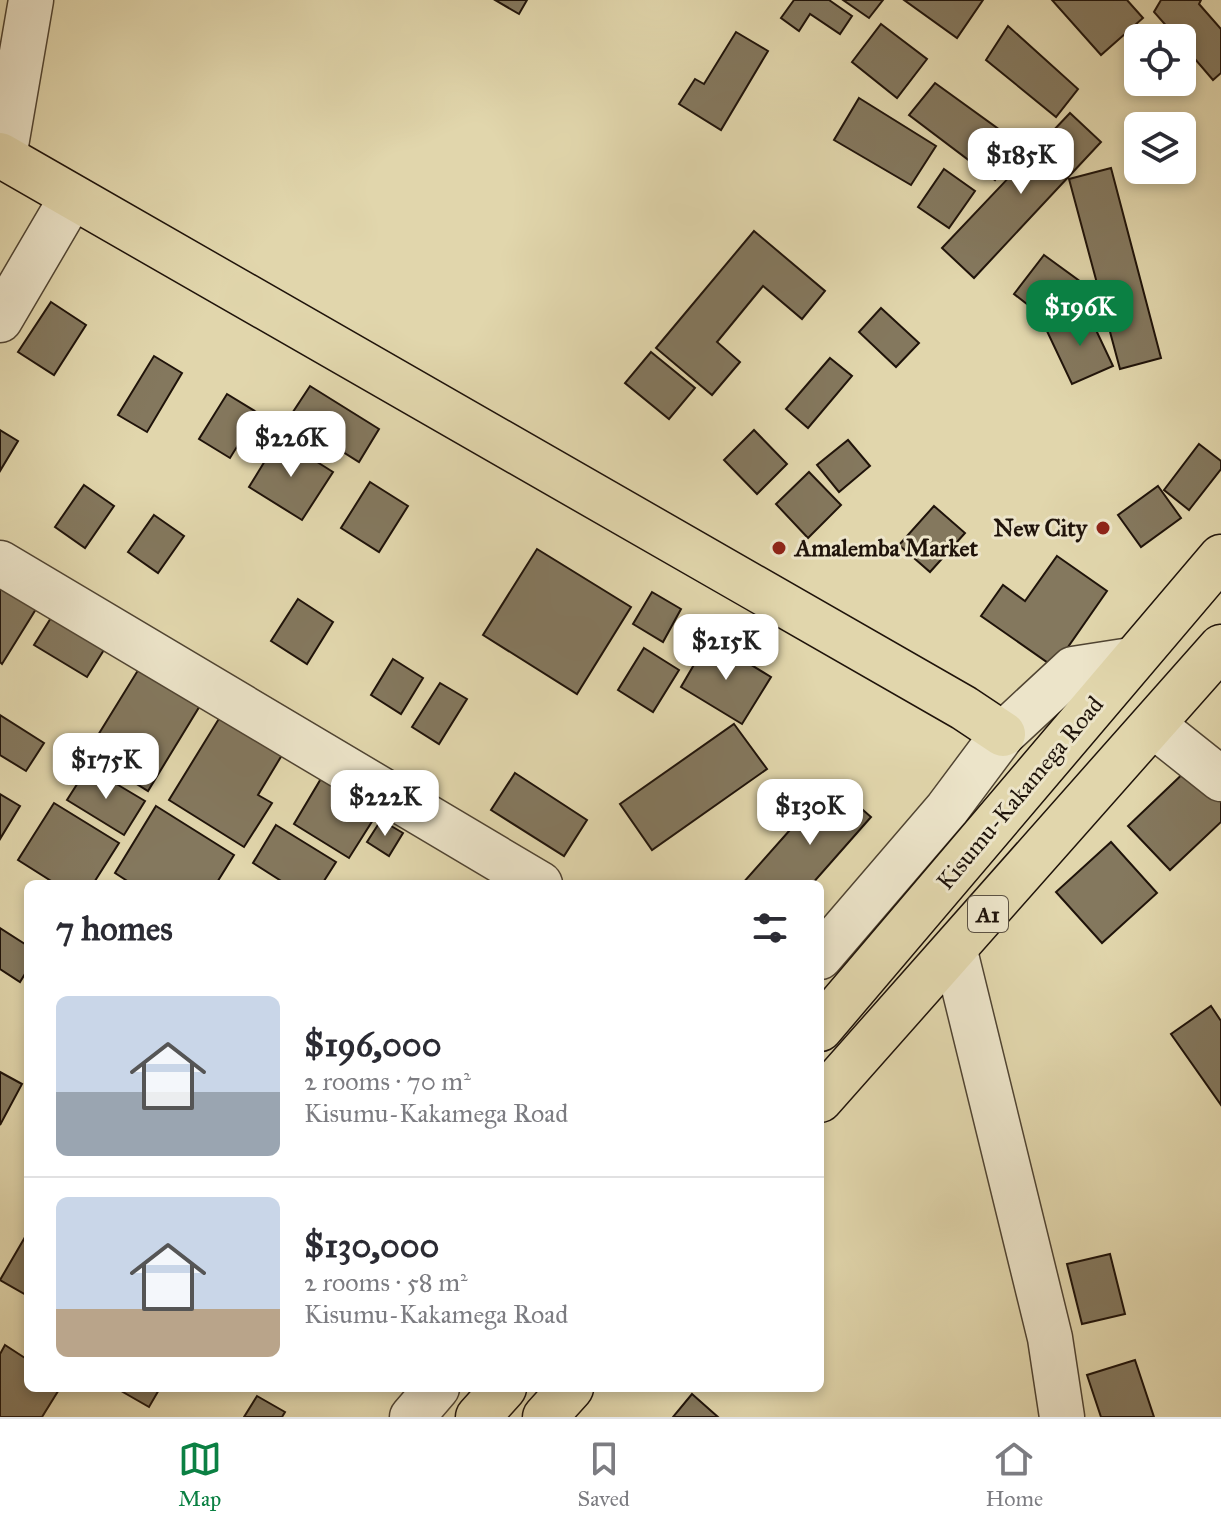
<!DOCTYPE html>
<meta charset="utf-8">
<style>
body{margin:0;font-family:"IM FELL Great Primer",serif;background:#f7f7f7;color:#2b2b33;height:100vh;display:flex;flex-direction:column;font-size:30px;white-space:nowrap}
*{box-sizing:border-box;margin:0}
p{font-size:26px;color:#7c7c81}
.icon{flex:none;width:44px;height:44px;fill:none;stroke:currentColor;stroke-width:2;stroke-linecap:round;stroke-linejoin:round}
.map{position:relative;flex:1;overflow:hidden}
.sheet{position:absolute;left:24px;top:880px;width:800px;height:512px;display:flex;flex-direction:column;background:#fff;border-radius:12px;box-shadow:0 4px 12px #0003}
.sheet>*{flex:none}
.tools{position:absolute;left:1124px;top:24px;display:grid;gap:16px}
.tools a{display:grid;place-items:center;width:72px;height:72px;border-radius:12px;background:#fff;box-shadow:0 4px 12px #0003;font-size:40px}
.price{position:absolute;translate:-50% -68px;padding:0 18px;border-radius:16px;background:#fff;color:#222;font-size:26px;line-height:52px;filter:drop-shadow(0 2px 4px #0008)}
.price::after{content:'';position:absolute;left:50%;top:48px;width:24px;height:18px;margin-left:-12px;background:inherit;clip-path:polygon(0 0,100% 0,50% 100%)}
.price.active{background:#0b8043;color:#fff}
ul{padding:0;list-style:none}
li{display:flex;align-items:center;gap:24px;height:200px;padding:0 32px}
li+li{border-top:2px solid #e1e1e2}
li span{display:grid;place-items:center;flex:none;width:224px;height:160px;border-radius:12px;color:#555}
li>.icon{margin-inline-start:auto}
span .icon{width:96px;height:96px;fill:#fffc;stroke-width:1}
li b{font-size:34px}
h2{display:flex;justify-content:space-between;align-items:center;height:96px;padding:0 32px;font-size:34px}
.tab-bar{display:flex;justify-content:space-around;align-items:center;height:112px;border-top:2px solid #e1e1e2;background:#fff;font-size:22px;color:#7c7c81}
.tab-bar a{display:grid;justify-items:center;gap:4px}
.tab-bar .active{color:#0b8043}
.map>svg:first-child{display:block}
.building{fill:#84785e;stroke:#1f130a;stroke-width:2}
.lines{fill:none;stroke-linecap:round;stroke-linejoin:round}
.minor-casing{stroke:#504432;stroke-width:47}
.major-casing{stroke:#1f130a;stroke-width:47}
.highway-casing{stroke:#1f130a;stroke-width:47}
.minor{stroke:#ece4c9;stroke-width:44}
.major{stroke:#e1d6ac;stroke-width:44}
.highway{stroke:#e1d6ac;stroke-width:44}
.poi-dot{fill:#8f2418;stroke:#ece4c9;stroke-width:3}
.labels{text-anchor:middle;stroke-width:6;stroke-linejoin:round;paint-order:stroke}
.shield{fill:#ece4c9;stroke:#5c5243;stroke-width:2}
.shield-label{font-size:22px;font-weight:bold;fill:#1f130a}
.poi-label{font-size:24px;font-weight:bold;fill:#1f130a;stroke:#ece4c9;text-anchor:end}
.street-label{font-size:24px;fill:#1f130a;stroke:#ece4c9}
</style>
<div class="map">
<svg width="1221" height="1417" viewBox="0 0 1221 1417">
<rect width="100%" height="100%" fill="#e1d6ac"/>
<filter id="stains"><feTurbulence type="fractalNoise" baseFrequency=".0025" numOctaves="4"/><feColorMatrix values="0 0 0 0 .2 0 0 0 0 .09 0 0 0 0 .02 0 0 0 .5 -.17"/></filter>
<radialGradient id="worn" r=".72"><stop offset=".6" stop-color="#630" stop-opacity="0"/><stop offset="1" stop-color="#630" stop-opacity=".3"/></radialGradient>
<!-- building -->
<g class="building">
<path d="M495 0H527L519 14Z"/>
<path d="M794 0H829L852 16 840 34 810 14 799 31 781 18Z"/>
<path d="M843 0H883L869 18Z"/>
<path d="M904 0H983L957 38Z"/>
<path d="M1052 0H1127L1143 18 1101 55Z"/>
<path d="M1161 0H1201L1199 4 1221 29V73L1213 80 1182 44V38H1177L1154 12Z"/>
<path d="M881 24 927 59 897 98 852 62Z"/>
<path d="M1008 26 1078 89 1056 117 986 60Z"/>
<path d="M736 32 768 51 721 130 679 104 695 79 704 84Z"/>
<path d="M935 83 1022 146 995 180 909 115Z"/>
<path d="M859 98 936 146 911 185 834 140Z"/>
<path d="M1070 113 1101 142 974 278 942 248Z"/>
<path d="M1111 168 1161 358 1120 369 1069 179Z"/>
<path d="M944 169 975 191 949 228 918 207Z"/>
<path d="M754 231 825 291 802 319 763 286 717 342 740 362 712 395 656 348Z"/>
<path d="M1044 255 1081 282 1050 322 1014 294Z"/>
<path d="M51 302 86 325 54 375 18 352Z"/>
<path d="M881 308 919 343 896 367 859 332Z"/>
<path d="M1087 311 1113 366 1072 384 1046 329Z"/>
<path d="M651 352 695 388 669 419 625 383Z"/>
<path d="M154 356 182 373 147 432 118 415Z"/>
<path d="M830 358 852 376 808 428 786 409Z"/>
<path d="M310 386 379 429 359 462 289 418Z"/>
<path d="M227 394 258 413 230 458 199 439Z"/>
<path d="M0 430 18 441 0 471Z"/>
<path d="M754 430 787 464 757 494 724 460Z"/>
<path d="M279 438 333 472 302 520 249 487Z"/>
<path d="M848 440 870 466 839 492 817 465Z"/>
<path d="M1199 444 1221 461V469L1189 510 1164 490Z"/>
<path d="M809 472 841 505 808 538 776 504Z"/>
<path d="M370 482 408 506 379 552 341 528Z"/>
<path d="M84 485 114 506 85 548 55 527Z"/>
<path d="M1158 486 1181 518 1141 547 1118 515Z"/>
<path d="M934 506 965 533 930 572 899 545Z"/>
<path d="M154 515 184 536 158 573 128 552Z"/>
<path d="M537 549 631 607 577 694 483 635Z"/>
<path d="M1057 556 1107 591 1054 667 981 616 1003 585 1025 601Z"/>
<path d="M0 587 36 609 2 664 0 662Z"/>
<path d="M652 592 681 609 663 642 633 624Z"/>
<path d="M298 599 333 622 307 664 271 641Z"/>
<path d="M54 613 107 645 87 677 34 645Z"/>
<path d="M709 639 771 677 742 724 681 687Z"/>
<path d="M644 648 679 670 653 712 618 690Z"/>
<path d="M393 659 423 678 401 714 371 695Z"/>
<path d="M140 667 201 704 148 791 87 753Z"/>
<path d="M440 683 467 699 439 744 412 727Z"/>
<path d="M0 715 44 743 26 771 0 755Z"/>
<path d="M220 717 282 755 258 795 272 803 244 847 169 800Z"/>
<path d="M734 724 767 769 652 850 620 804Z"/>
<path d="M1191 766 1221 798V822L1170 870 1128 826Z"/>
<path d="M88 767 145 801 124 835 67 800Z"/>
<path d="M515 773 587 820 564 856 491 810Z"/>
<path d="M322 777 378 812 349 858 294 824Z"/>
<path d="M0 794 20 806 0 839Z"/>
<path d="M846 795 871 817 812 884H742L805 813 819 825Z"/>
<path d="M54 803 119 843 93 884H56L18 860Z"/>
<path d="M156 806 234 855 216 884H132L115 873Z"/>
<path d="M381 820 403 833 389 856 367 842Z"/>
<path d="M276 825 336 862 322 884H286L253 863Z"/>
<path d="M1111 842 1157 893 1102 943 1056 892Z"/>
<path d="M0 928 28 946V969L20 982 0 969Z"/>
<path d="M1211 1006 1221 1021V1105L1171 1034Z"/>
<path d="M0 1072 22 1084 0 1125Z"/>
<path d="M28 1232V1296L0 1280Z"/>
<path d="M1110 1254 1125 1314 1082 1324 1067 1264Z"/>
<path d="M5 1345 28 1360V1388H60L42 1417H0V1354Z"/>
<path d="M1135 1360 1154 1417H1101L1087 1375Z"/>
<path d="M116 1388H160L149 1407Z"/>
<path d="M692 1394 718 1417H673Z"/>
<path d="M257 1396 285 1412 282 1417H244Z"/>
</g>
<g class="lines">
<!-- minor casing -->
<g class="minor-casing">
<g id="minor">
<path d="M4 157 31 0"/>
<path d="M0 320 72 197"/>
<path d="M0 563 540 884"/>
<path d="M1153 725 1221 779"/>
<path d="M955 951 1050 1338 1062 1417"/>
<path d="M820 957 947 809 1003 734 1073 669 1131 660"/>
<path d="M412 1417 437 1388"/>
</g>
</g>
<!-- major casing -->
<g class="major-casing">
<path id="major" d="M0 155 964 708 1003 734"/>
</g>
<!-- highway casing -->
<g class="highway-casing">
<g id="highway">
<path d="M820 1029 1221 557"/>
<path d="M820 1100 1221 647"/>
<path d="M478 1417 504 1388"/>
<path d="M545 1417 571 1388"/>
</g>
</g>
<!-- minor -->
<use href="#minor" class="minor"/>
<!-- major -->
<use href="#major" class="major"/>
<!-- highway -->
<use href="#highway" class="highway"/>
</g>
<!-- markers -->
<g class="poi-dot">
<circle cx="1103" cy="528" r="8"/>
<circle cx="779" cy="548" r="8"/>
</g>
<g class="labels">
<!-- shield labels -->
<rect class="shield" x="968" y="896" width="40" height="36" rx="6"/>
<g class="shield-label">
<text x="988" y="922">A1</text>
</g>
<!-- poi labels -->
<g class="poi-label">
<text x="1087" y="536">New City</text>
<text x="795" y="556" text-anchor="start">Amalemba Market</text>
</g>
<!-- street labels -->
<g class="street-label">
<text transform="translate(1020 793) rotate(-50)" y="8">Kisumu-Kakamega Road</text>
</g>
</g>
<rect width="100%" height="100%" filter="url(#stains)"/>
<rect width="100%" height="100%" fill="url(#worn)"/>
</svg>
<div class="tools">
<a><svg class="icon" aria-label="locate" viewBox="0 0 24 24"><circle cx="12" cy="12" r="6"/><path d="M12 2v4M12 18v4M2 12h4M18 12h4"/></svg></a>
<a><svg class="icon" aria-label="layers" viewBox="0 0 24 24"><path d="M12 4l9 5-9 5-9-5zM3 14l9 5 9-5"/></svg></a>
</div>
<b class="price" style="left:1021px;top:196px">$185K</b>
<b class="price active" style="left:1080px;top:348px">$196K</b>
<b class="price" style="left:291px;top:479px">$226K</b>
<b class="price" style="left:726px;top:682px">$215K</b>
<b class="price" style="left:106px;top:801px">$175K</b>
<b class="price" style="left:385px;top:838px">$222K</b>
<b class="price" style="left:810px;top:847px">$130K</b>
<section class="sheet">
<h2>7 homes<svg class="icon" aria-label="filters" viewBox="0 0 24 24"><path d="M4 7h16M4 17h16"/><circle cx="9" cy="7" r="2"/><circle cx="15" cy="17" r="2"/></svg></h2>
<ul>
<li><span style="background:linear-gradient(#c9d6e8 60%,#9aa5b1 0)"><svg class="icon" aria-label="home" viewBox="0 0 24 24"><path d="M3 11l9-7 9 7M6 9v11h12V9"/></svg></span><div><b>$196,000</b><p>2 rooms · 70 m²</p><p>Kisumu-Kakamega Road</p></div></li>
<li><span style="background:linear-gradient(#c9d6e8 70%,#b9a48a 0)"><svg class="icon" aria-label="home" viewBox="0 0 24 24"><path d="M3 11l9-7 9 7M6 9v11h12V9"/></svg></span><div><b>$130,000</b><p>2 rooms · 58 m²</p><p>Kisumu-Kakamega Road</p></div></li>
</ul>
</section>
</div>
<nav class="tab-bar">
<a class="active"><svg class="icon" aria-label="map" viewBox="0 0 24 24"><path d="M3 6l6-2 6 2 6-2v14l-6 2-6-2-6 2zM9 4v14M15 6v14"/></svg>Map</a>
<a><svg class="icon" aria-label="saved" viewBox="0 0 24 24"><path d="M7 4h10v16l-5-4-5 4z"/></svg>Saved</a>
<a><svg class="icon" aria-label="home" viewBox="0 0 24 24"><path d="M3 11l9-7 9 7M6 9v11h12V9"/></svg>Home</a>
</nav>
